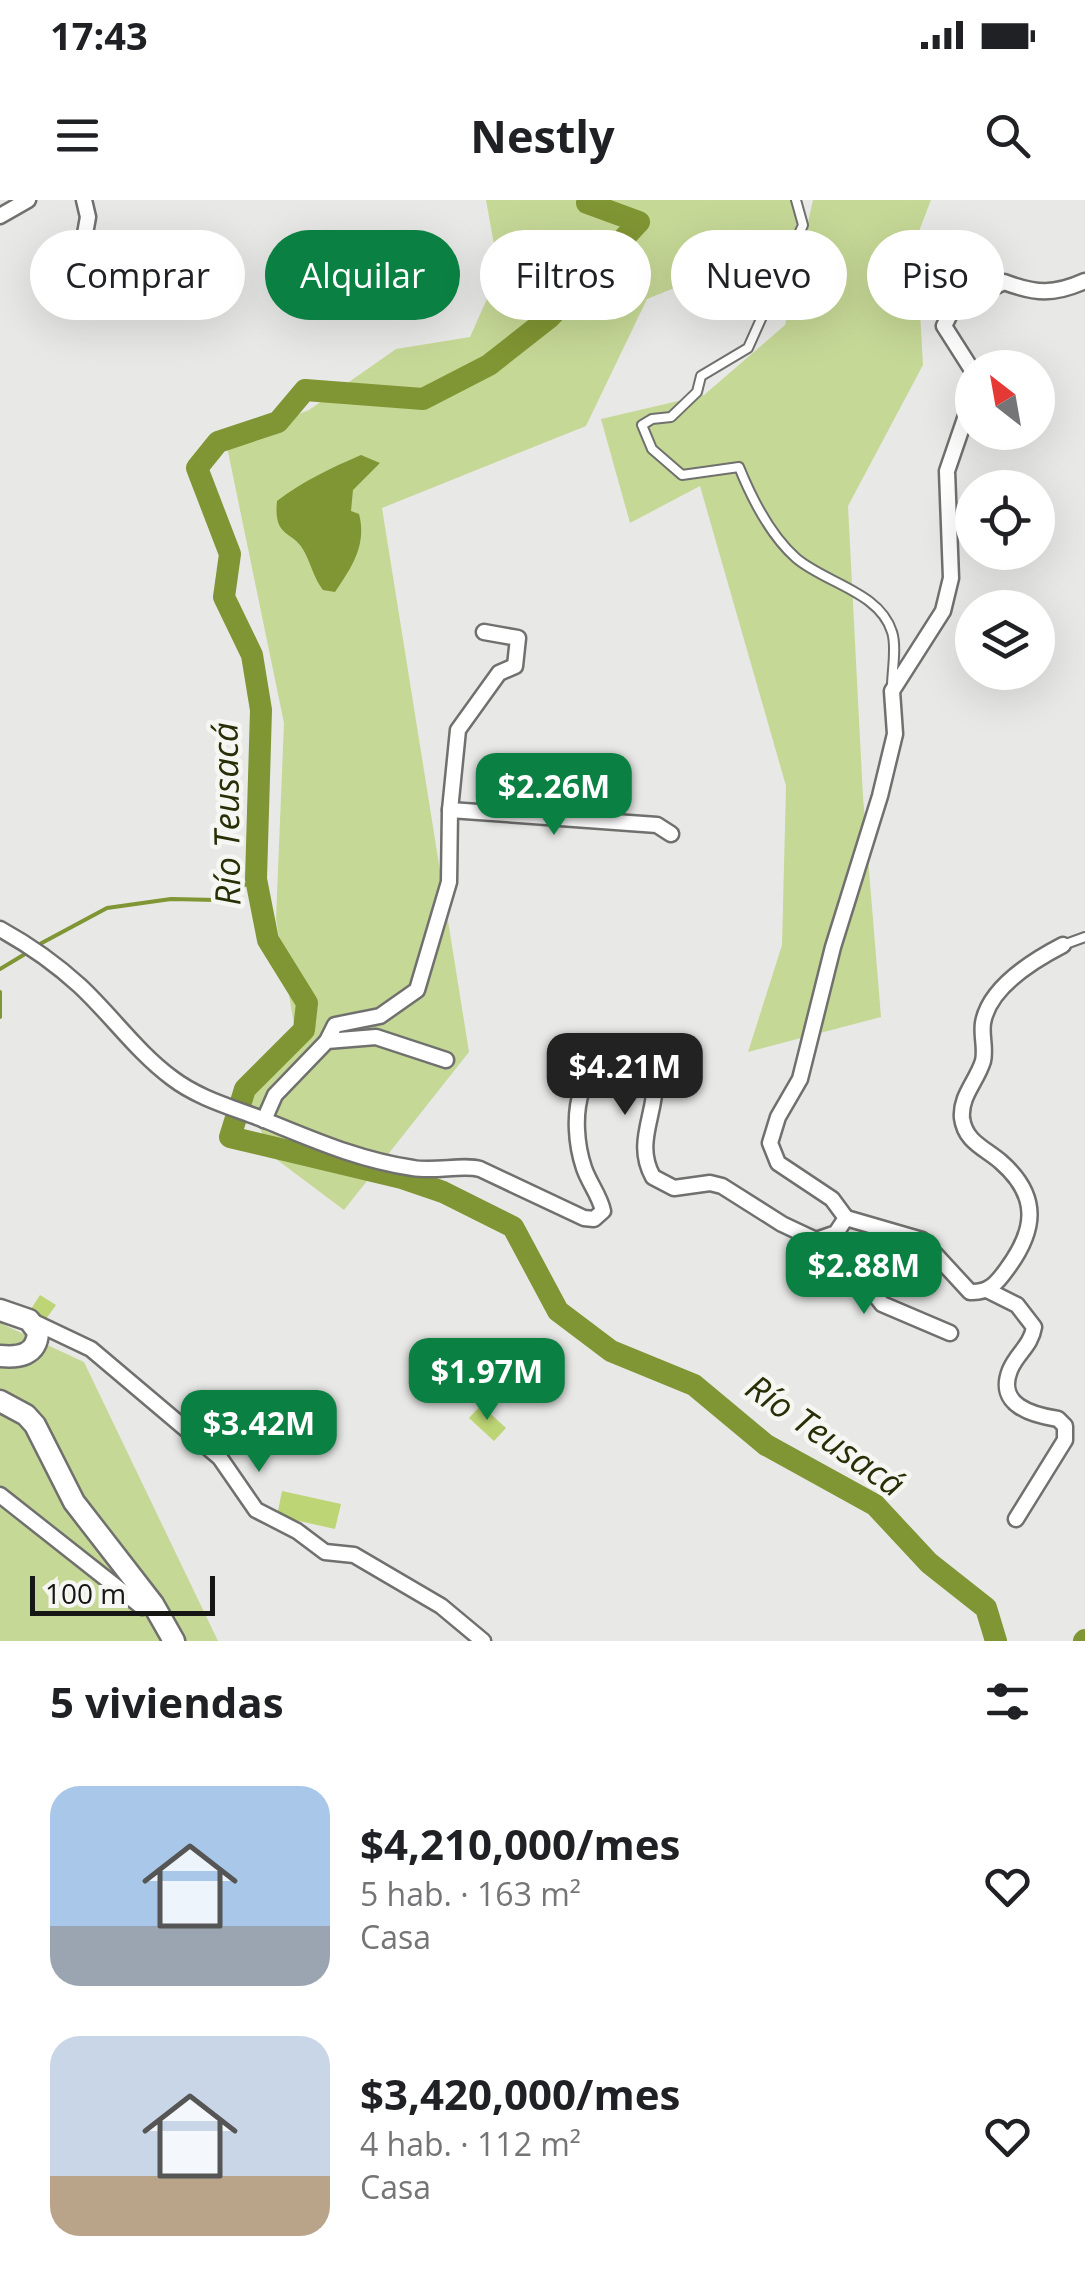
<!DOCTYPE html>
<html lang="es">
<meta charset="utf-8">
<style>
body{margin:0;font-family:"Open Sans",sans-serif;background:#f2f2f2;color:#202124;height:100vh;display:flex;flex-direction:column;font-size:38px;white-space:nowrap}
*{box-sizing:border-box;margin:0}
p{font-size:32px;color:#757577}
.icon{flex:none;width:55px;height:55px;fill:none;stroke:currentColor;stroke-width:2;stroke-linecap:round;stroke-linejoin:round}
.map{position:relative;height:1441px;overflow:hidden}
.panel{display:flex;flex-direction:column;background:#fff;flex:1}
.panel>*{flex:none}
.top-card{position:absolute;left:30px;top:30px;width:1025px;height:90px;display:flex;gap:20px}
.needle{width:65px;rotate:329deg}
.fabs{position:absolute;left:955px;top:150px;display:grid;gap:20px}
.fabs a{display:grid;place-items:center;width:100px;height:100px;border-radius:50%;background:#fff;box-shadow:0 10px 40px #0002;font-size:50px}
.scale{position:absolute;left:30px;bottom:25px;width:185px;box-sizing:border-box;padding-left:10px;border:5px solid #161615;border-top:0;font-size:28px;line-height:35px;white-space:nowrap;color:#161615;-webkit-text-stroke:8px #f6f7f3;paint-order:stroke}
.price{position:absolute;translate:-50% -85px;padding:0 22px;border-radius:20px;background:#0b8043;color:#fff;font-size:32px;line-height:65px;filter:drop-shadow(0 2px 5px #0008)}
.price::after{content:'';position:absolute;left:50%;top:60px;width:30px;height:22px;margin-left:-15px;background:inherit;clip-path:polygon(0 0,100% 0,50% 100%)}
.price.current{background:#222;color:#fff}
ul{padding:0;list-style:none}
li{display:flex;align-items:center;gap:30px;height:250px;padding:0 50px}
li span{display:grid;place-items:center;flex:none;width:280px;height:200px;border-radius:30px;color:#555}
li>.icon{margin-inline-start:auto}
span .icon{width:120px;height:120px;fill:#fffc;stroke-width:1}
li b{font-size:42px}
h2{display:flex;justify-content:space-between;align-items:center;height:120px;padding:0 50px;font-size:42px}
.tag{padding:0 35px;border-radius:45px;background:#fff;box-shadow:0 10px 40px #0002;font-size:35px;line-height:90px}
.tag.current{background:#0b8043;color:#fff}
.status{display:flex;justify-content:space-between;align-items:center;height:70px;padding:0 50px;background:#fff;direction:ltr}
.status svg{height:28px;fill:currentColor}
header{display:flex;justify-content:space-between;align-items:center;height:130px;padding:0 50px;background:#fff;font-size:45px;font-weight:700}
.map>svg:first-child{display:block}
.green{fill:#c6d896}
.water{fill:#809533}
.lines{fill:none;stroke-linecap:round;stroke-linejoin:round}
.stream{stroke:#809533;stroke-width:4}
.river{stroke:#809533;stroke-width:22}
.building{fill:#bdd574}
.lane-casing{stroke:#70716e;stroke-width:12}
.street-casing{stroke:#70716e;stroke-width:19}
.secondary-casing{stroke:#70716e;stroke-width:25}
.lane{stroke:#fff;stroke-width:8}
.street{stroke:#fff;stroke-width:14}
.secondary{stroke:#fff;stroke-width:20}
.labels{text-anchor:middle;stroke-width:9;stroke-linejoin:round;paint-order:stroke}
.water-label{font-size:35px;font-style:italic;fill:#272f06;stroke:#f6f7f3}
</style>
<div class="status"><b>17:43</b><svg viewBox="0 0 49 12"><path d="M0 12V9h3v3zM5 12V6h3v6zM10 12V3h3v9zM15 12V0h3v12zM26 1h20v11H26zM47 4h2v5h-2z"/></svg></div>
<header><svg class="icon" aria-label="menu" viewBox="0 0 24 24"><path d="M4 6h16M4 12h16M4 18h16"/></svg>Nestly<svg class="icon" aria-label="search" viewBox="0 0 24 24"><circle cx="10" cy="10" r="6"/><path d="M15 15l6 6"/></svg></header>
<div class="map">
<svg width="1085" height="1441" viewBox="0 0 1085 1441">
<rect width="100%" height="100%" fill="#e8e9e6"/>
<!-- green -->
<g class="green">
<path d="M486 0H800L794 40 647 99 586 226 382 308 469 852 344 1010 276 959 239 889 295 830 276 719 284 523 226 242 309 210 396 149 470 137 499 72Z"/>
<path d="M813 0H931L916 39 923 165 848 306 863 597 881 817 748 852 782 745 786 586 700 286 630 323 601 219 704 195 785 125Z"/>
<path d="M0 1123 84 1162 218 1441H0Z"/>
</g>
<!-- water -->
<path class="water" d="M361 255 380 263 353 290 351 311 359 314C367 345 352 367 335 392L323 390C314 378 312 367 305 353 294 329 273 340 277 301 303 281 331 268 361 255Z"/>
<g class="lines">
<!-- stream -->
<g class="stream">
<path d="M38 745 107 708 171 699 217 700 256 679"/>
<path d="M0 769 30 751"/>
<path d="M0 792V817"/>
</g>
<!-- river -->
<g class="river">
<path d="M592 0 587 3 639 22 550 117 489 165 423 199 305 190 278 222 218 242 197 268 230 354 224 397 252 455 261 510 256 679 268 740 307 803 304 830 245 889 230 937 402 978 443 992 513 1027 558 1111 611 1151 694 1185 766 1245 875 1305 929 1363 986 1408 996 1441"/>
<path d="M1084 1441 1085 1440"/>
</g>
</g>
<!-- building -->
<g class="building">
<path d="M40 1095 56 1105 46 1119 31 1109Z"/>
<path d="M481 1205 506 1228 494 1241 469 1218Z"/>
<path d="M282 1291 341 1304 335 1329 277 1316Z"/>
</g>
<g class="lines">
<!-- lane casing -->
<g class="lane-casing">
<g id="lane">
<path d="M796 0 803 25 748 148 701 176 697 192 671 217 652 219 642 225 652 249 682 275 739 267C752 299 770 335 796 358 825 383 880 392 892 432 897 447 892 471 892 486"/>
<path d="M1063 745 1085 737"/>
</g>
</g>
<!-- street casing -->
<g class="street-casing">
<g id="street">
<path d="M84 0 88 17 78 73C112 131 151 84 184 55"/>
<path d="M0 16 28 0"/>
<path d="M972 170 944 126 951 112 966 101 1004 82C1036 94 1054 95 1085 81"/>
<path d="M450 610 657 625 671 634"/>
<path d="M0 729C29 745 56 764 80 786 112 816 137 852 172 878 198 898 231 907 262 919 312 939 358 960 413 968 435 972 464 964 480 969L584 1018 594 1019 603 1011C600 996 589 983 584 968 568 921 575 842 643 861L655 880C656 915 634 943 653 977L674 988 710 983 722 986 782 1024 816 1040 836 1033 846 1018 832 999 778 963 770 943 778 917 800 879 833 747 880 596 895 534 892 491 943 411 951 378 947 271 972 198"/>
<path d="M327 841 335 825 380 816 417 790 449 682 450 610 458 530 499 473 515 466 518 438 484 432"/>
<path d="M264 920 275 895 327 841 376 837 446 860"/>
<path d="M846 1018 922 1040 970 1092C989 1093 997 1083 1007 1069 1035 1031 1041 997 1001 962 985 948 965 942 962 918 960 896 977 881 983 861 986 848 981 836 983 823 989 787 1034 760 1063 745"/>
<path d="M816 1040 854 1068 882 1104 950 1133"/>
<path d="M987 1090 1017 1105 1034 1127C1031 1146 1017 1153 1010 1170 996 1205 1032 1215 1058 1219L1065 1226V1240L1016 1319"/>
<path d="M32 1121 91 1149 220 1258 256 1310 297 1331 325 1352 354 1355 441 1406 483 1441"/>
<path d="M0 1295 142 1407 153 1404"/>
</g>
</g>
<!-- secondary casing -->
<g class="secondary-casing">
<g id="secondary">
<path d="M0 1110 29 1120 38 1132C37 1155 19 1158 0 1156"/>
<path d="M0 1201 26 1215 35 1225 74 1302 153 1404 174 1441"/>
</g>
</g>
<!-- lane -->
<use href="#lane" class="lane"/>
<!-- street -->
<use href="#street" class="street"/>
<!-- secondary -->
<use href="#secondary" class="secondary"/>
</g>
<g class="labels">
<!-- water labels -->
<g class="water-label">
<text transform="translate(227 614) rotate(-91)" y="12">Río Teusacá</text>
<text transform="translate(825 1236) rotate(35)" y="12">Río Teusacá</text>
</g>
</g>
</svg>
<div class="fabs">
<a><svg class="needle" viewBox="-14 -14 28 28"><path d="M0-13l5 13h-10z" fill="#e53935"/><path d="M0 13l5-13h-10z" fill="#757577"/></svg></a>
<a><svg class="icon" aria-label="locate" viewBox="0 0 24 24"><circle cx="12" cy="12" r="6"/><path d="M12 2v4M12 18v4M2 12h4M18 12h4"/></svg></a>
<a><svg class="icon" aria-label="layers" viewBox="0 0 24 24"><path d="M12 4l9 5-9 5-9-5zM3 14l9 5 9-5"/></svg></a>
</div>
<div class="scale">100 m</div>
<b class="price" style="left:554px;top:638px">$2.26M</b>
<b class="price current" style="left:625px;top:918px">$4.21M</b>
<b class="price" style="left:864px;top:1117px">$2.88M</b>
<b class="price" style="left:487px;top:1223px">$1.97M</b>
<b class="price" style="left:259px;top:1275px">$3.42M</b>
<div class="top-card">
<a class="tag">Comprar</a>
<a class="tag current">Alquilar</a>
<a class="tag">Filtros</a>
<a class="tag">Nuevo</a>
<a class="tag">Piso</a>
</div>
</div>
<section class="panel">
<h2>5 viviendas<svg class="icon" aria-label="filters" viewBox="0 0 24 24"><path d="M4 7h16M4 17h16"/><circle cx="9" cy="7" r="2"/><circle cx="15" cy="17" r="2"/></svg></h2>
<ul>
<li><span style="background:linear-gradient(#a9c7e8 70%,#9aa5b1 0)"><svg class="icon" aria-label="home" viewBox="0 0 24 24"><path d="M3 11l9-7 9 7M6 9v11h12V9"/></svg></span><div><b>$4,210,000/mes</b><p>5 hab. · 163 m²</p><p>Casa</p></div><svg class="icon" aria-label="heart" viewBox="0 0 24 24"><path d="M12 20l-8-8c-3-5 5-10 8-4 3-6 11-1 8 4z"/></svg></li>
<li><span style="background:linear-gradient(#c9d6e8 70%,#b9a48a 0)"><svg class="icon" aria-label="home" viewBox="0 0 24 24"><path d="M3 11l9-7 9 7M6 9v11h12V9"/></svg></span><div><b>$3,420,000/mes</b><p>4 hab. · 112 m²</p><p>Casa</p></div><svg class="icon" aria-label="heart" viewBox="0 0 24 24"><path d="M12 20l-8-8c-3-5 5-10 8-4 3-6 11-1 8 4z"/></svg></li>
</ul>
</section>
